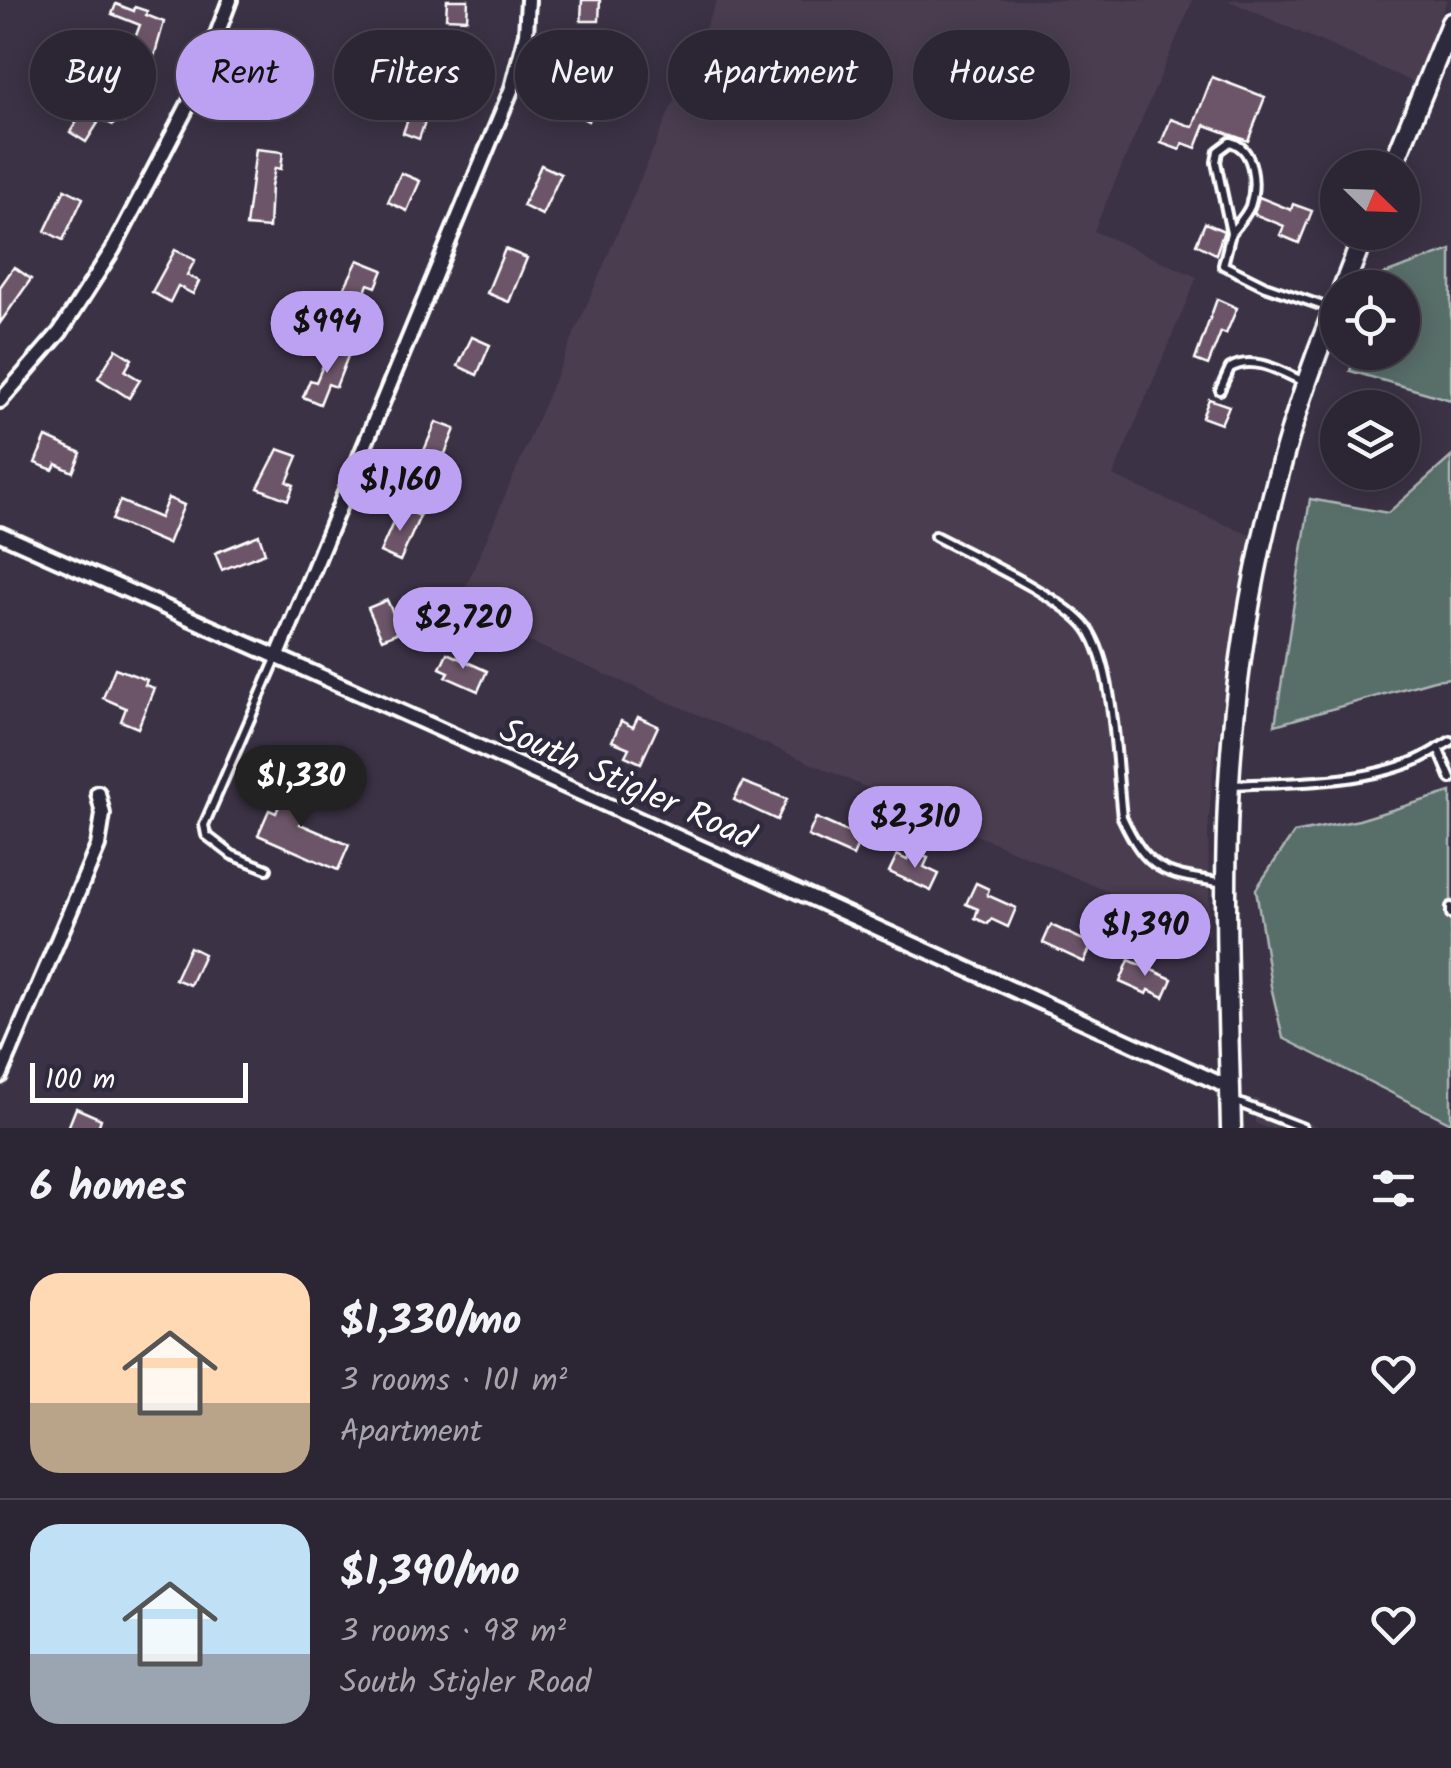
<!DOCTYPE html>
<meta charset="utf-8">
<style>
body{margin:0;font-family:Kalam,sans-serif;background:#383240;color:#f1f3f6;height:100vh;display:flex;flex-direction:column;font-size:38px;white-space:nowrap}
*{box-sizing:border-box;margin:0}
p{font-size:32px;color:#a6a5ac}
.icon{flex:none;width:55px;height:55px;fill:none;stroke:currentColor;stroke-width:2;stroke-linecap:round;stroke-linejoin:round}
.map{position:relative;height:1128px;overflow:hidden}
.details{display:flex;flex-direction:column;background:#2c2634;flex:1}
.details>*{flex:none}
.hud{position:absolute;left:30px;top:30px;width:1392px;height:90px;display:flex;gap:20px}
.needle{width:65px;rotate:113deg}
.tools{position:absolute;left:1320px;top:150px;display:grid;gap:20px}
.tools a{display:grid;place-items:center;width:100px;height:100px;border-radius:50%;background:#2c2634;box-shadow:0 5px 25px #0003,0 0 0 2px #48434f;font-size:50px}
.scale{position:absolute;left:30px;bottom:25px;width:218px;box-sizing:border-box;padding-left:10px;border:5px solid #fff;border-top:0;font-size:28px;line-height:35px;white-space:nowrap;color:#fff;-webkit-text-stroke:8px #2f2a3d;paint-order:stroke}
.price{position:absolute;translate:-50% -85px;padding:0 22px;border-radius:35px;background:#bca0f2;color:#111;font-size:32px;line-height:65px;filter:drop-shadow(0 2px 5px #0008)}
.price::after{content:'';position:absolute;left:50%;top:60px;width:30px;height:22px;margin-left:-15px;background:inherit;clip-path:polygon(0 0,100% 0,50% 100%)}
.price.active{background:#222;color:#fff}
ul{padding:0;list-style:none}
li{display:flex;align-items:center;gap:30px;height:250px;padding:0 30px}
li+li{border-top:2px solid #48434f}
li span{display:grid;place-items:center;flex:none;width:280px;height:200px;border-radius:30px;color:#555}
li>.icon{margin-inline-start:auto}
span .icon{width:120px;height:120px;fill:#fffc;stroke-width:1}
li b{font-size:42px}
h2{display:flex;justify-content:space-between;align-items:center;height:120px;padding:0 30px;font-size:42px}
.chip{padding:0 35px;border-radius:45px;background:#2c2634;box-shadow:0 5px 25px #0003,0 0 0 2px #48434f;font-size:35px;line-height:90px}
.chip.active{background:#bca0f2;color:#111}
.map>svg:first-child{display:block}
.built{fill:#4a3c4f}
.green{fill:#586e69;stroke:#acb6b4;stroke-width:2.5}
.building{fill:#6c5467;stroke:#fff;stroke-width:2.5}
.lines{fill:none;stroke-linecap:round;stroke-linejoin:round}
.lane-casing{stroke:#fff;stroke-width:14}
.street-casing{stroke:#fff;stroke-width:20}
.secondary-casing{stroke:#fff;stroke-width:25}
.lane{stroke:#2f2a3d;stroke-width:6}
.street{stroke:#2f2a3d;stroke-width:12}
.secondary{stroke:#2f2a3d;stroke-width:18}
.labels{text-anchor:middle;stroke-width:9;stroke-linejoin:round;paint-order:stroke}
.street-label{font-size:35px;fill:#fff;stroke:#2f2a3d}
</style>
<div class="map">
<svg width="1451" height="1128" viewBox="0 0 1451 1128">
<rect width="100%" height="100%" fill="#3b3245"/>
<filter id="ink" filterUnits="userSpaceOnUse"><feTurbulence type="fractalNoise" baseFrequency=".01" numOctaves="2"/><feDisplacementMap in="SourceGraphic" scale="20" xChannelSelector="R" yChannelSelector="G"/><feConvolveMatrix kernelMatrix="1 2 1 2 8 2 1 2 1" color-interpolation-filters="sRGB"/></filter>
<g filter="url(#ink)">
<!-- built -->
<g class="built">
<path d="M717 0H1193L1094 231 1197 277 1113 476 1252 536 1228 666 1213 773 1208 832 1210 936 456 610Z"/>
<path d="M1227 0H1447L1415 83Z"/>
<path d="M1254 1098 1321 1128H1266L1255 1123Z"/>
</g>
<!-- green -->
<g class="green">
<path d="M1451 250V400L1350 371 1356 353 1402 352V288L1376 287 1379 276Z"/>
<path d="M1451 457V678L1434 680 1275 725 1310 499 1388 513Z"/>
<path d="M1451 792V1123L1283 1038 1271 986 1256 889 1294 833 1359 820Z"/>
</g>
<!-- building -->
<g class="building">
<path d="M447 0H468L467 19 446 18Z"/>
<path d="M582 0H600L599 21H581Z"/>
<path d="M116 4 134 11 135 7 147 11 146 15 164 22 149 74 118 62 125 44 132 46 140 25 112 14Z"/>
<path d="M275 53 296 60 278 105 258 97Z"/>
<path d="M1212 77 1265 97 1248 141 1205 125 1196 148 1183 143 1180 150 1161 143 1171 119 1193 127Z"/>
<path d="M574 78 596 85 588 108 592 110 588 121 563 108Z"/>
<path d="M438 83 457 92 444 120 425 112Z"/>
<path d="M108 93 132 104 124 122 117 118 113 125 96 117Z"/>
<path d="M82 114 98 123 86 142 70 132Z"/>
<path d="M409 116 425 122 419 139 403 133Z"/>
<path d="M256 149 283 152 281 169 275 168 271 186 269 228 246 226Z"/>
<path d="M541 165 561 174 542 215 523 206Z"/>
<path d="M401 173 420 181 407 211 388 202Z"/>
<path d="M65 189 83 198 63 240 45 231Z"/>
<path d="M1259 197 1291 210 1293 204 1312 211 1299 243 1280 235 1284 226 1254 214Z"/>
<path d="M1205 223 1224 231 1216 254 1196 244Z"/>
<path d="M505 249 527 258 509 302 487 293Z"/>
<path d="M175 250 195 260 187 275 199 281 193 294 178 286 170 302 152 292Z"/>
<path d="M358 260 383 270 376 287 368 284 365 292 363 291 354 312 336 305Z"/>
<path d="M14 267 31 279 0 323V287Z"/>
<path d="M1217 299 1237 308 1226 334 1221 332 1208 365 1195 360Z"/>
<path d="M472 337 490 345 477 375 458 366Z"/>
<path d="M116 349 132 359 125 371 140 380 129 398 98 378Z"/>
<path d="M330 349 348 356 336 387 328 384 320 404 303 397 310 380 316 382Z"/>
<path d="M1209 399 1229 406 1221 424 1202 417Z"/>
<path d="M436 422 455 429 442 461 423 453Z"/>
<path d="M46 437 81 453 73 472 56 464 53 470 35 463Z"/>
<path d="M278 449 298 456 287 482 294 485 288 500 258 488Z"/>
<path d="M168 498 184 505 168 544 112 520 120 501 160 518Z"/>
<path d="M400 507 420 516 400 561 380 552Z"/>
<path d="M259 535 265 553 222 570 215 553Z"/>
<path d="M387 600 401 631 382 639 368 608Z"/>
<path d="M447 653 487 671 478 691 446 677 449 672 440 668Z"/>
<path d="M115 668 147 680 145 685 154 688 138 728 121 721 126 708 103 698Z"/>
<path d="M638 717 658 726 641 763 625 756 629 748 612 741 621 721 633 727Z"/>
<path d="M743 782 787 799 777 820 734 800Z"/>
<path d="M288 784 313 794 300 824 349 845 338 870 258 835 269 810 276 813Z"/>
<path d="M816 818 861 838 853 856 808 836Z"/>
<path d="M911 851 928 858 924 867 939 874 931 891 889 872 897 855 907 860Z"/>
<path d="M976 883 989 889 987 895 1016 908 1008 927 991 919 988 924 975 918 978 909 966 904Z"/>
<path d="M1051 925 1092 944 1084 962 1043 943Z"/>
<path d="M190 947 204 954 190 985 175 979Z"/>
<path d="M1129 960 1172 979 1164 997 1149 990 1147 994 1120 982Z"/>
<path d="M76 1108 101 1119 98 1128H68Z"/>
</g>
<g class="lines">
<!-- lane casing -->
<g class="lane-casing">
<g id="lane">
<path d="M1231 233C1237 225 1246 216 1250 206 1257 185 1255 148 1230 142L1218 151 1216 162 1231 233 1223 265 1265 286 1332 309"/>
<path d="M1220 390 1230 368C1254 354 1282 372 1306 383"/>
<path d="M935 536C971 555 1066 599 1087 628 1115 666 1116 767 1122 817 1149 875 1166 874 1226 883"/>
<path d="M1438 748 1451 779"/>
<path d="M1231 785C1291 782 1361 784 1417 760 1428 755 1440 747 1451 741"/>
<path d="M267 869 232 855 206 835 204 825 276 659"/>
<path d="M1451 907V914"/>
<path d="M1231 1100 1303 1128"/>
</g>
</g>
<!-- street casing -->
<g class="street-casing">
<g id="street">
<path d="M0 401 60 332 113 249 195 92 230 0"/>
<path d="M0 534 426 723 1230 1088"/>
<path d="M277 658 512 88 526 34 528 0"/>
<path d="M0 1076 98 846 103 814 98 793"/>
</g>
</g>
<!-- secondary casing -->
<g class="secondary-casing">
<g id="secondary">
<path d="M1392 168 1451 23"/>
<path d="M1343 288 1365 232"/>
<path d="M1231 1128C1228 1000 1221 869 1232 741 1244 591 1280 439 1338 300"/>
</g>
</g>
<!-- lane -->
<use href="#lane" class="lane"/>
<!-- street -->
<use href="#street" class="street"/>
<!-- secondary -->
<use href="#secondary" class="secondary"/>
</g>
</g>
<g class="labels">
<!-- street labels -->
<g class="street-label">
<text transform="translate(628 783) rotate(24)" y="12">South Stigler Road</text>
</g>
</g>
</svg>
<div class="tools">
<a><svg class="needle" viewBox="-14 -14 28 28"><path d="M0-13l5 13h-10z" fill="#e53935"/><path d="M0 13l5-13h-10z" fill="#a6a5ac"/></svg></a>
<a><svg class="icon" aria-label="locate" viewBox="0 0 24 24"><circle cx="12" cy="12" r="6"/><path d="M12 2v4M12 18v4M2 12h4M18 12h4"/></svg></a>
<a><svg class="icon" aria-label="layers" viewBox="0 0 24 24"><path d="M12 4l9 5-9 5-9-5zM3 14l9 5 9-5"/></svg></a>
</div>
<div class="scale">100 m</div>
<b class="price" style="left:327px;top:376px">$994</b>
<b class="price" style="left:400px;top:534px">$1,160</b>
<b class="price" style="left:463px;top:672px">$2,720</b>
<b class="price active" style="left:301px;top:830px">$1,330</b>
<b class="price" style="left:915px;top:871px">$2,310</b>
<b class="price" style="left:1145px;top:979px">$1,390</b>
<div class="hud">
<a class="chip">Buy</a>
<a class="chip active">Rent</a>
<a class="chip">Filters</a>
<a class="chip">New</a>
<a class="chip">Apartment</a>
<a class="chip">House</a>
</div>
</div>
<section class="details">
<h2>6 homes<svg class="icon" aria-label="filters" viewBox="0 0 24 24"><path d="M4 7h16M4 17h16"/><circle cx="9" cy="7" r="2"/><circle cx="15" cy="17" r="2"/></svg></h2>
<ul>
<li><span style="background:linear-gradient(#ffd9b3 65%,#b9a48a 0)"><svg class="icon" aria-label="home" viewBox="0 0 24 24"><path d="M3 11l9-7 9 7M6 9v11h12V9"/></svg></span><div><b>$1,330/mo</b><p>3 rooms · 101 m²</p><p>Apartment</p></div><svg class="icon" aria-label="heart" viewBox="0 0 24 24"><path d="M12 20l-8-8c-3-5 5-10 8-4 3-6 11-1 8 4z"/></svg></li>
<li><span style="background:linear-gradient(#bfe0f5 65%,#9aa5b1 0)"><svg class="icon" aria-label="home" viewBox="0 0 24 24"><path d="M3 11l9-7 9 7M6 9v11h12V9"/></svg></span><div><b>$1,390/mo</b><p>3 rooms · 98 m²</p><p>South Stigler Road</p></div><svg class="icon" aria-label="heart" viewBox="0 0 24 24"><path d="M12 20l-8-8c-3-5 5-10 8-4 3-6 11-1 8 4z"/></svg></li>
</ul>
</section>
